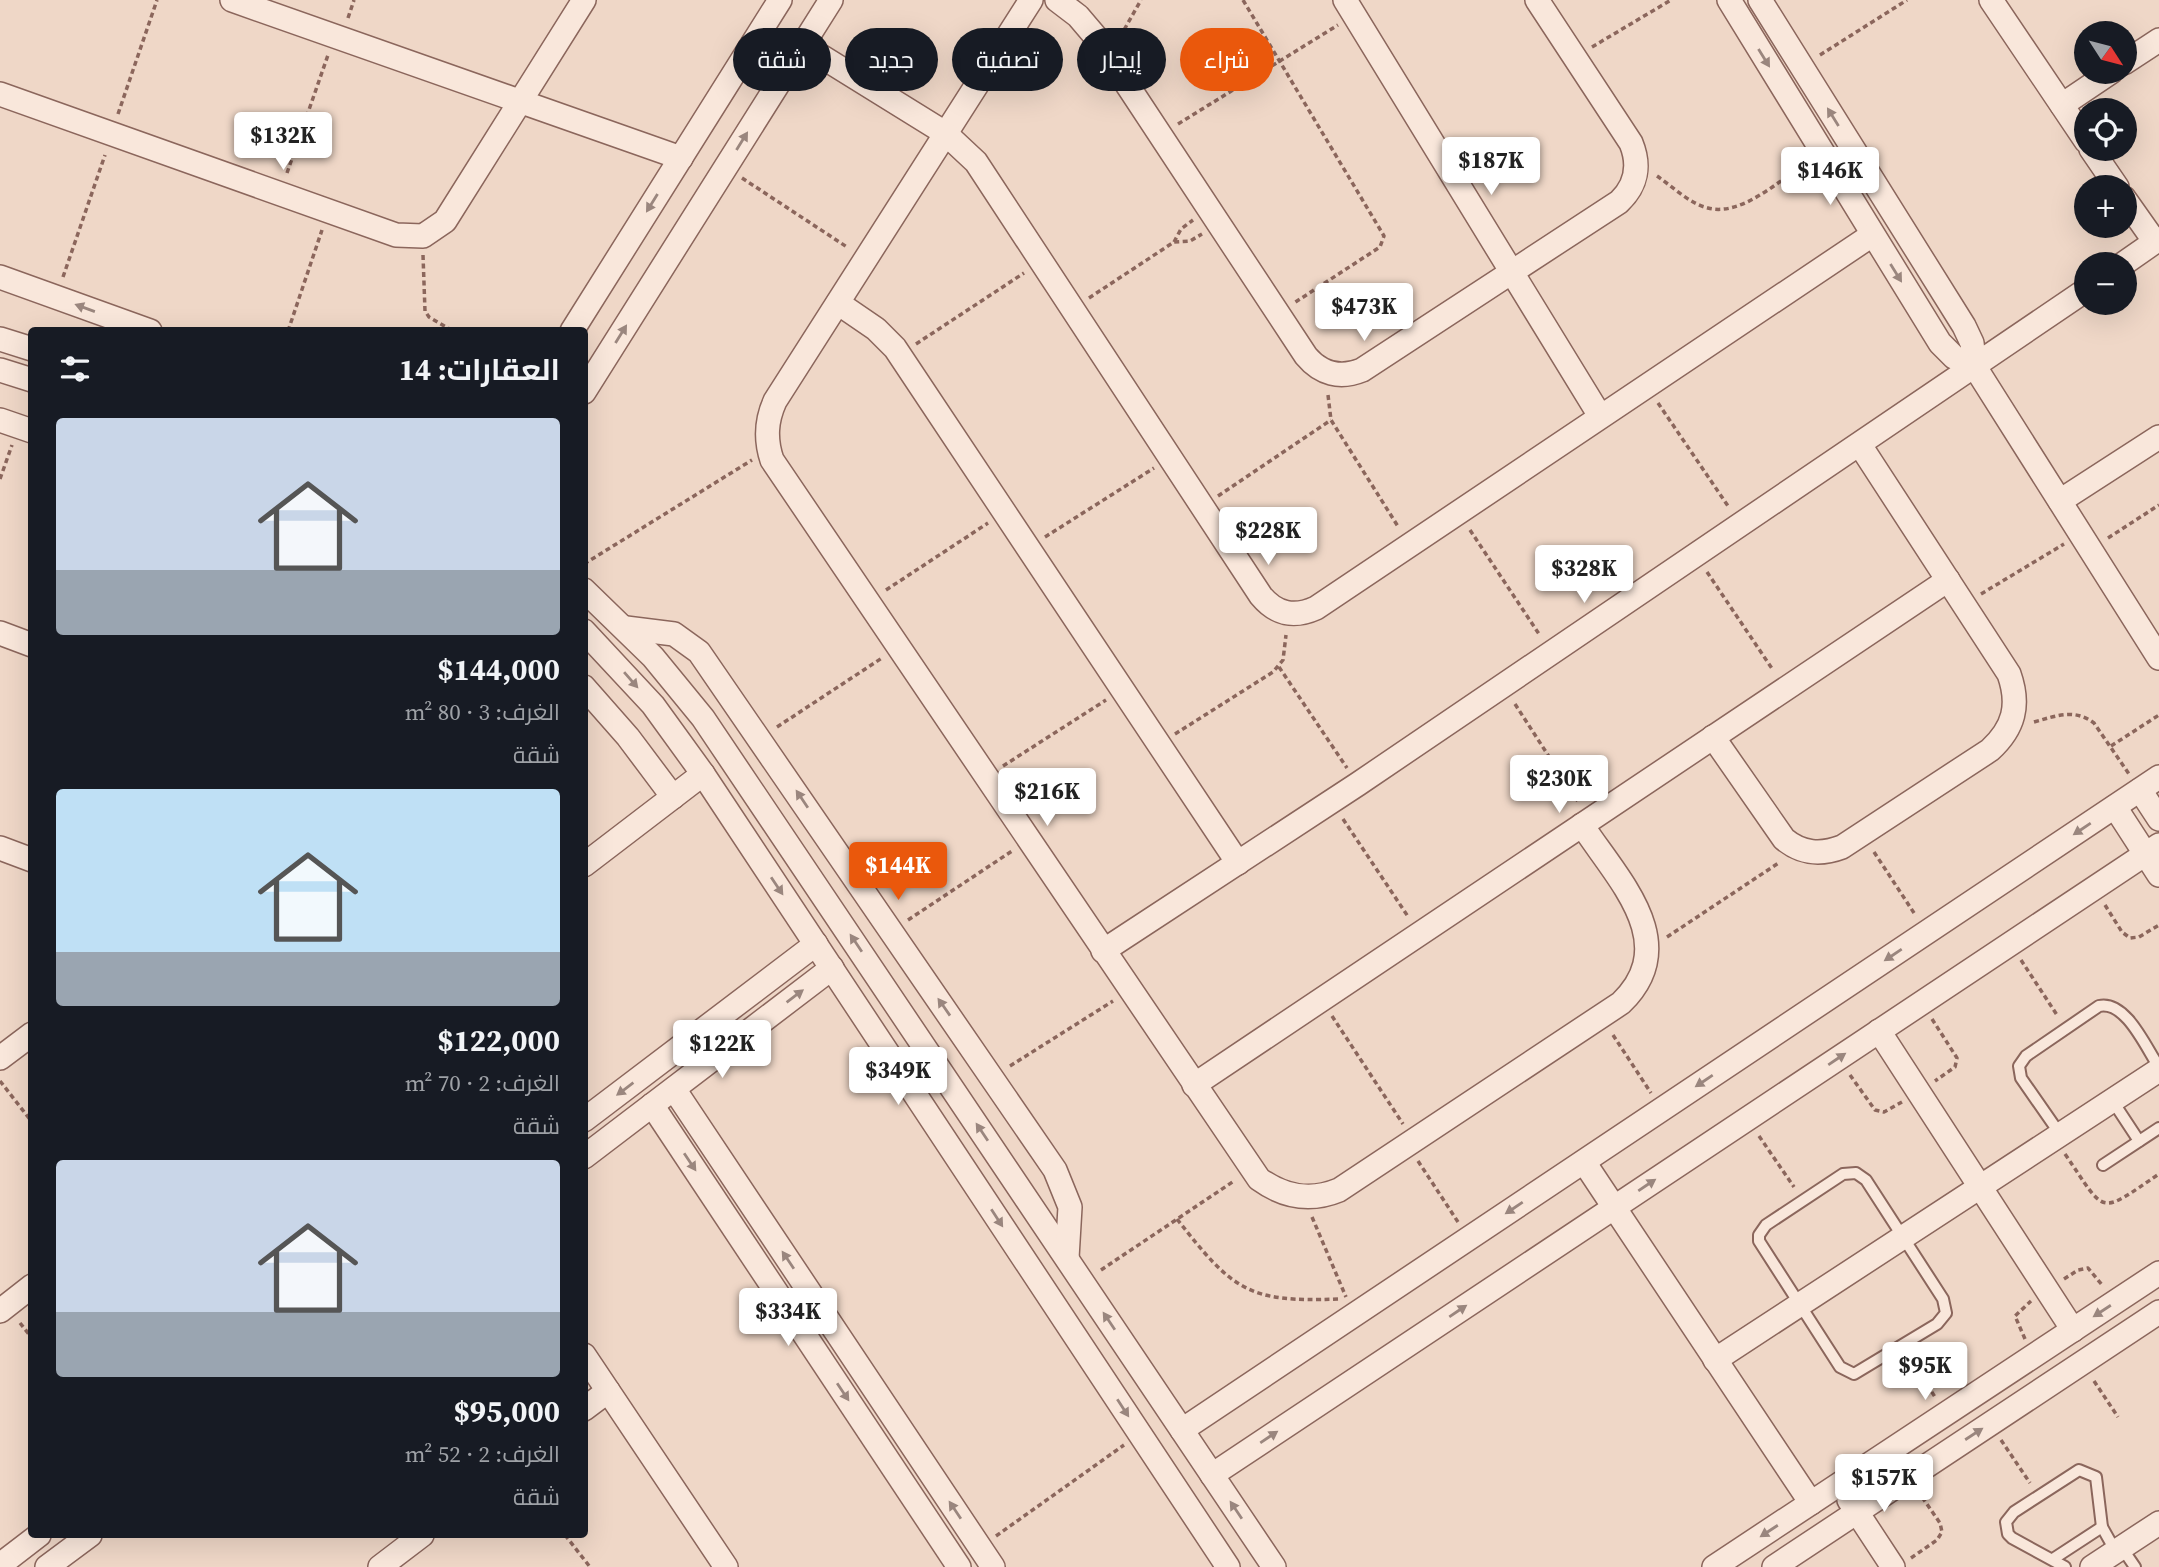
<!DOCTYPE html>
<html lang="ar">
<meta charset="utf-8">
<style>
body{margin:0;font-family:"Source Serif 4",Cairo,serif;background:#242831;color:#f1f3f6;direction:rtl;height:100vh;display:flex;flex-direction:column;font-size:26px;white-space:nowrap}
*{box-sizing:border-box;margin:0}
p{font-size:23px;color:#9ea1a6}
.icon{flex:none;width:38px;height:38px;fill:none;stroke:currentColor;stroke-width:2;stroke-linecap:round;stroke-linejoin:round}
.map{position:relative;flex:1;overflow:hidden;direction:ltr}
.side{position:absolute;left:28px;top:327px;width:560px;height:1211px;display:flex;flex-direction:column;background:#171b24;border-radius:7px;box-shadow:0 7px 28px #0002;direction:rtl}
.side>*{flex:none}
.guide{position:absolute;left:609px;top:28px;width:665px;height:63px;direction:rtl;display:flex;gap:14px}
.needle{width:46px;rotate:126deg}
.controls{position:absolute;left:2074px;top:21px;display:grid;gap:14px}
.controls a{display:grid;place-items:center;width:63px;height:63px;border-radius:50%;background:#171b24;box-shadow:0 7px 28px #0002;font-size:35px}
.price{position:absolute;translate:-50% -60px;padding:0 16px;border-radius:7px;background:#fff;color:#222;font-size:23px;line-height:46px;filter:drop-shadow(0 2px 4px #0008)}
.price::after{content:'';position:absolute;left:50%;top:42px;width:21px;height:16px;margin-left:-10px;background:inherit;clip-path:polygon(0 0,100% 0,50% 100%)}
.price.active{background:#ea580c;color:#fff}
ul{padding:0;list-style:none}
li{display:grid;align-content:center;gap:14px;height:371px;padding:0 28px}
li span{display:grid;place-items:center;height:217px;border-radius:7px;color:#555}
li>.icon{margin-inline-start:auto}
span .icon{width:126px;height:126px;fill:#fffc;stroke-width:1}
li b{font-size:30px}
h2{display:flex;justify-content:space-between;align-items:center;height:84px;padding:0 28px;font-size:30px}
.pill{padding:0 24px;border-radius:32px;background:#171b24;box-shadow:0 7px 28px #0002;font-size:24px;line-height:63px}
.pill.active{background:#ea580c;color:#fff}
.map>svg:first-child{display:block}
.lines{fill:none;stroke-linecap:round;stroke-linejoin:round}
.lane-casing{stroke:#8b665c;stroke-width:14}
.street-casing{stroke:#8b665c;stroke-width:26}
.path{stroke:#8b665c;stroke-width:3.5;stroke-dasharray:5 3.5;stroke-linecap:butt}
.lane{stroke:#f9e7db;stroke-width:10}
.street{stroke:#f9e7db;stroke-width:23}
.oneway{fill:#9a867e}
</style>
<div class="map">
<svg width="2159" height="1567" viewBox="0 0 2159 1567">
<rect width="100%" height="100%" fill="#efd7c7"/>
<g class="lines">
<!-- lane casing -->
<g class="lane-casing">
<g id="lane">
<path d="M2112 1100 2139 1141"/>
<path d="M2060 1134 2021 1078 2019 1066 2026 1056 2099 1006C2126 1000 2146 1048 2159 1067"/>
<path d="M2103 1165 2159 1128"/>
<path d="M1856 1173 1866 1180 1943 1299 1946 1313 1937 1324 1854 1374 1840 1367 1759 1241V1235L1766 1225 1843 1174Z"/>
<path d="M2122 1548 2135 1567"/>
<path d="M2053 1559 2102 1527"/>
<path d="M2065 1567 2012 1538 2008 1534 2006 1522 2014 1512 2079 1470 2096 1477 2102 1527 2116 1552"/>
</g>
</g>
<!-- street casing -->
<g class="street-casing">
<g id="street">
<path d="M232 0 681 158"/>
<path d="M1031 0 775 401C766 421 765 439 772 460L1259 1179C1284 1197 1310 1202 1339 1190L1621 1003C1683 943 1618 880 1582 825"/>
<path d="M1057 0 1078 16 1095 36 1306 356C1321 374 1340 379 1362 370L1619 202C1637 185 1640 165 1631 143L1537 0"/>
<path d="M1345 0 1600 416"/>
<path d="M1729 0 1940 343 1954 357 1975 367"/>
<path d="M1760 0 1964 326 1972 343 1975 367 2159 658"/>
<path d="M1991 0 2086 141"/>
<path d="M803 45 945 133 976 162 1261 596C1276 614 1294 618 1316 608L1872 235"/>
<path d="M2124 63 2159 40"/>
<path d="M0 94 396 235 423 236 445 221 584 0"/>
<path d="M2062 105 2111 72"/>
<path d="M2091 149 2117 187"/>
<path d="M2124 198 2155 242"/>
<path d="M2123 264 2159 239"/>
<path d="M0 277 150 331"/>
<path d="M838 303 876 329 895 348 1238 863"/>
<path d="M572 331 780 0"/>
<path d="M0 339 32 349"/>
<path d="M0 370 32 380"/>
<path d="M584 392 831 0"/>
<path d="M0 420 32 431"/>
<path d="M2060 501 2159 437"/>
<path d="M584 590 653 657 703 718 1274 1567"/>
<path d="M626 628 674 634 699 652 1055 1170 1070 1207 1067 1258"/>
<path d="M584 631 653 705 703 774 1228 1567"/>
<path d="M0 633 32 645"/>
<path d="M584 687 628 737 673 797"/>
<path d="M1713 737 1784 839C1802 854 1821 855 1842 847L1990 750C2014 728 2020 705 2009 674L1860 445"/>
<path d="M2140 790 2159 819"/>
<path d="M2115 807 2159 875"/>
<path d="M0 848 32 860"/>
<path d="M584 865 703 774"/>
<path d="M1103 951 1358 784 2086 290"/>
<path d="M1879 1031 2073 1330"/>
<path d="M0 1058 32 1034"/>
<path d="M1194 1085 1948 580"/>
<path d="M674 1089 993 1567"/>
<path d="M652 1105 959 1567"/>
<path d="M584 1120 816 944"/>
<path d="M584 1157 832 968"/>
<path d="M1584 1162 1811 1503"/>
<path d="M0 1311 32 1286"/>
<path d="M584 1355 726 1567"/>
<path d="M1715 1360 2159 1070"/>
<path d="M584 1409 608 1391"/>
<path d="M1182 1430 2159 777"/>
<path d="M1212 1475 2159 845"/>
<path d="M1849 1500 1893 1567"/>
<path d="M0 1565 39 1535"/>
<path d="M47 1567 90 1535"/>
<path d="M380 1567 422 1535"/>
<path d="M1714 1567 2159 1273"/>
<path d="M1774 1567 2159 1312"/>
<path d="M2092 1567 2159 1523"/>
</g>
</g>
<!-- path -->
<g class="path">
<path d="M1243 0 1384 236 1380 247 1294 303"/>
<path d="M348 18 354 0"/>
<path d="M1120 37 1141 0"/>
<path d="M1592 47 1671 0"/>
<path d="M1820 55 1907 0"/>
<path d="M118 114 157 0"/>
<path d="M1178 124 1338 25"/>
<path d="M287 173 328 55"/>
<path d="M1657 176C1673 187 1690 204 1708 208 1741 217 1780 180 1806 163"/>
<path d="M742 178 847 247"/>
<path d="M1174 242 1181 229 1193 220"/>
<path d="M423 255 425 311 429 317 453 331"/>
<path d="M63 277 105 155"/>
<path d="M1089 298 1174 242 1190 241 1202 234"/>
<path d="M288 331 322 230"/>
<path d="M916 344 1024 273"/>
<path d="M1328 395 1331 420 1399 528"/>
<path d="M1658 403 1728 506"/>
<path d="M0 479 12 445"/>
<path d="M1218 496 1331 420"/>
<path d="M1470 530 1539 634"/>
<path d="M1045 537 1154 468"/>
<path d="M2108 538 2159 505"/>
<path d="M584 564 752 460"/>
<path d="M1707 572 1773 670"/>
<path d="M886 590 988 523"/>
<path d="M1981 594 2064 544"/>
<path d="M1279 667 1347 768"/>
<path d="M1515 704 1579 803"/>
<path d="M2034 722C2056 716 2074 708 2094 723L2129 774"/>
<path d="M777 727 882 658"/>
<path d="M1175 734 1273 672 1283 660 1286 635"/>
<path d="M2111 746 2159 715"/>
<path d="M1003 766 1106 700"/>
<path d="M1343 819 1409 918"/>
<path d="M1874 852 1916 916"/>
<path d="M2105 905 2122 932 2130 938 2139 937 2159 925"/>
<path d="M908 920 1012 851"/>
<path d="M1667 937 1780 862"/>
<path d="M2021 960 2057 1015"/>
<path d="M1332 1016 1403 1124"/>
<path d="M1932 1019 1957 1058 1955 1067 1935 1081"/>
<path d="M1613 1035 1651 1093"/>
<path d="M1010 1066 1113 1001"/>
<path d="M1850 1075 1875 1110 1884 1112 1902 1102"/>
<path d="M0 1081 32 1122"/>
<path d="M1759 1136 1794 1187"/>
<path d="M2065 1154C2107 1215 2097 1216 2159 1174"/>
<path d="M1418 1161 1458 1222"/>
<path d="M1312 1217 1346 1297"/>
<path d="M1177 1219C1232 1289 1247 1303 1338 1299"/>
<path d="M1101 1270 1234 1181"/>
<path d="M2064 1279 2078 1270 2088 1268 2103 1286"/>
<path d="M20 1323 32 1338"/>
<path d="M2025 1339 2015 1316 2031 1301"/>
<path d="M1909 1356 1935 1397"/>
<path d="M2094 1381 2118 1417"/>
<path d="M2001 1440 2030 1483"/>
<path d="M565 1535 590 1567"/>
<path d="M996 1536 1124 1445"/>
<path d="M1911 1558 1937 1540 1942 1532 1940 1523 1920 1494"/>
</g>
<!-- lane -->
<use href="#lane" class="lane"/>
<!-- street -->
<use href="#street" class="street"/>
</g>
<!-- one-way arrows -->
<defs><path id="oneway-solid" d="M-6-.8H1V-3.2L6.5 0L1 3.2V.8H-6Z" transform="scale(1.75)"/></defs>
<g class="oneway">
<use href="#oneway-solid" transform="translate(1764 58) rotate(58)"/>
<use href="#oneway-solid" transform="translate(1833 117) rotate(-122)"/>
<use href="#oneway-solid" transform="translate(742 141) rotate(-58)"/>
<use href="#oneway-solid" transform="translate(652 203) rotate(122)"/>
<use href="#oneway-solid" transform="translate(1896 273) rotate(58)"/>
<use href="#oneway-solid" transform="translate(85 308) rotate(-160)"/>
<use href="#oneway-solid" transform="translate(621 334) rotate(-58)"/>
<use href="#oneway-solid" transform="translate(631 680) rotate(49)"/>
<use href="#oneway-solid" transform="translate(802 799) rotate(-124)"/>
<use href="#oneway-solid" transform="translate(2082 829) rotate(146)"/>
<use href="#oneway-solid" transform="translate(777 886) rotate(56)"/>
<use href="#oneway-solid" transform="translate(856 943) rotate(-124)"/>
<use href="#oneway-solid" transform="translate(1893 955) rotate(146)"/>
<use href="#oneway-solid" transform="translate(795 996) rotate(-37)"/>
<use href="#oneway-solid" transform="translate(944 1007) rotate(-125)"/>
<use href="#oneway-solid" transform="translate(1837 1059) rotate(-34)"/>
<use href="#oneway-solid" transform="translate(1704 1081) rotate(146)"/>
<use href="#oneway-solid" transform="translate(625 1089) rotate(143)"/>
<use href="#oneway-solid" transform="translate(982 1132) rotate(-124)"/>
<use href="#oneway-solid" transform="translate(690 1162) rotate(56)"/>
<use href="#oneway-solid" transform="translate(1647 1185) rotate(-34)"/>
<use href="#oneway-solid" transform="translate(1514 1208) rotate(146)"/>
<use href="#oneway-solid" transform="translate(997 1218) rotate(57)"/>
<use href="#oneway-solid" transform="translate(788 1260) rotate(-124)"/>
<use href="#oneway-solid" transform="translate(1458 1311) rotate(-34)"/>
<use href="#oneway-solid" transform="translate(2102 1311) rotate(147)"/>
<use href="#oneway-solid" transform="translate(1109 1321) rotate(-124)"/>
<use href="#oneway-solid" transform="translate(843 1392) rotate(56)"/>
<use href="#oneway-solid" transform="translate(1123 1408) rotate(57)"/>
<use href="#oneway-solid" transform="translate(1974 1434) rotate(-33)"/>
<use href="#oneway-solid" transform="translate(1269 1437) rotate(-34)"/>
<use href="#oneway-solid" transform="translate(955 1510) rotate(-124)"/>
<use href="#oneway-solid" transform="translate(1236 1510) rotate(-124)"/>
<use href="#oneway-solid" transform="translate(1769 1531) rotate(147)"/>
</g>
</svg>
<div class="controls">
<a><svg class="needle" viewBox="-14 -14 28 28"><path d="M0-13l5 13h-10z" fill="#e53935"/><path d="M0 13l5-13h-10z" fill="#9ea1a6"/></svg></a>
<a><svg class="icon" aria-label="locate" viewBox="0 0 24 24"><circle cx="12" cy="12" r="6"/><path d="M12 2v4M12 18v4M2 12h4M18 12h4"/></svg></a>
<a>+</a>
<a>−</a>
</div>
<b class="price" style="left:283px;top:172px">$132K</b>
<b class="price" style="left:1491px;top:197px">$187K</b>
<b class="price" style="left:1830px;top:207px">$146K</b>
<b class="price" style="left:1364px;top:343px">$473K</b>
<b class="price" style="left:1268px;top:567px">$228K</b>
<b class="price" style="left:1584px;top:605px">$328K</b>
<b class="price" style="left:1559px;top:815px">$230K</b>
<b class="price" style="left:1047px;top:828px">$216K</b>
<b class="price active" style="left:898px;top:902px">$144K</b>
<b class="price" style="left:722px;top:1080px">$122K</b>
<b class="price" style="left:898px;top:1107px">$349K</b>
<b class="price" style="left:788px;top:1348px">$334K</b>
<b class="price" style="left:1925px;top:1402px">$95K</b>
<b class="price" style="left:1884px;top:1514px">$157K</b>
<div class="guide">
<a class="pill active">شراء</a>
<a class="pill">إيجار</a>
<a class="pill">تصفية</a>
<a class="pill">جديد</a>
<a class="pill">شقة</a>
</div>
<section class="side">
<h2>العقارات: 14<svg class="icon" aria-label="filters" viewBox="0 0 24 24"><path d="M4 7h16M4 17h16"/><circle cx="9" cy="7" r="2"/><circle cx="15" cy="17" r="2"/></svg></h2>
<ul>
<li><span style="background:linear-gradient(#c9d6e8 70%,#9aa5b1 0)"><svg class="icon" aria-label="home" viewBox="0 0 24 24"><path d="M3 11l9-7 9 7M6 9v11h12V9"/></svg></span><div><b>$144,000</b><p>الغرف: 3 · 80 m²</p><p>شقة</p></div></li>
<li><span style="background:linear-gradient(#bfe0f5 75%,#9aa5b1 0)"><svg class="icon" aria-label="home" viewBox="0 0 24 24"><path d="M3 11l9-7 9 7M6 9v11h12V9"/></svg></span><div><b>$122,000</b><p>الغرف: 2 · 70 m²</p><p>شقة</p></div></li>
<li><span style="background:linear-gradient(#c9d6e8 70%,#9aa5b1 0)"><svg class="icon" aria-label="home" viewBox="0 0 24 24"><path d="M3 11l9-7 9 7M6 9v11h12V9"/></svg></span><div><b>$95,000</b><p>الغرف: 2 · 52 m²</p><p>شقة</p></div></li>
</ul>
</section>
</div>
